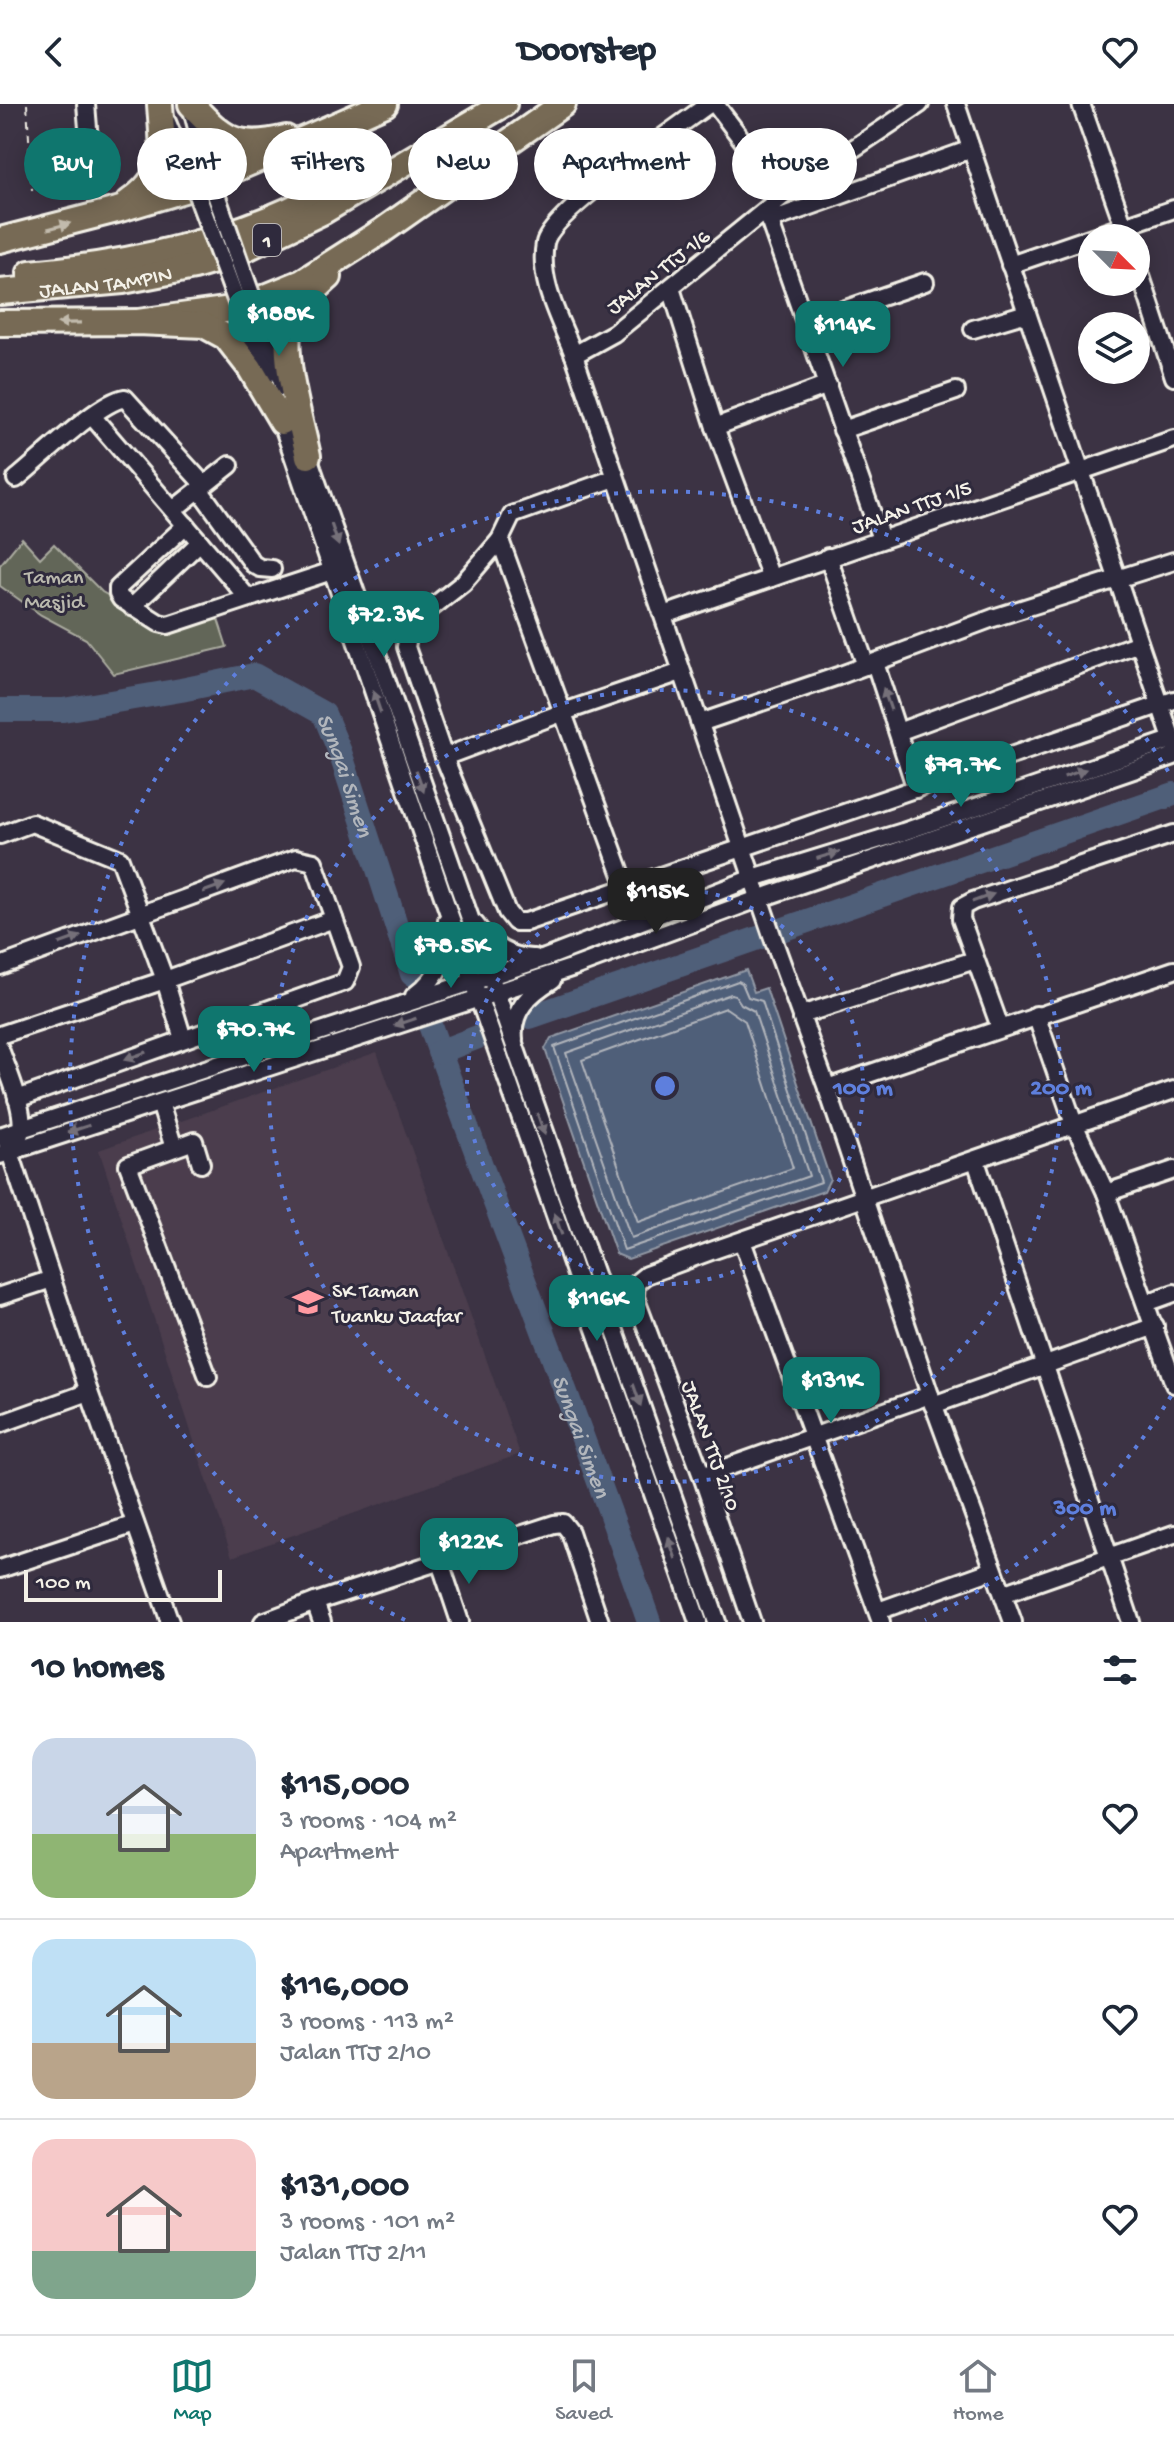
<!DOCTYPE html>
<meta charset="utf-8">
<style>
body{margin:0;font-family:"Gochi Hand",sans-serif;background:#f2f2f3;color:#1f2937;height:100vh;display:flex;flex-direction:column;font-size:30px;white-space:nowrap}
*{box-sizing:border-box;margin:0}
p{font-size:26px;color:#747a83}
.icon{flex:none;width:44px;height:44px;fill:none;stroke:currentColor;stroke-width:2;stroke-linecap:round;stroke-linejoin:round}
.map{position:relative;height:1518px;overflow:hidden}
.panel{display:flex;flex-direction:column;background:#fff;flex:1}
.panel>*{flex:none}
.banner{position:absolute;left:24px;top:24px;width:1126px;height:72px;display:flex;gap:16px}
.needle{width:52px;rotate:114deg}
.fabs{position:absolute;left:1078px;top:120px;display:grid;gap:16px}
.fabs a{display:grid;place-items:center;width:72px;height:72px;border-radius:50%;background:#fff;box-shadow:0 4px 20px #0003;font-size:40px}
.scale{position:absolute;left:24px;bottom:20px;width:198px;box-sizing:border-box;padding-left:8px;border:4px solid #f4f1e8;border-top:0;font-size:22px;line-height:28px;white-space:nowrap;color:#f4f1e8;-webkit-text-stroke:6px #2f2a3d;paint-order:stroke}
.price{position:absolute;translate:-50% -68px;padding:0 18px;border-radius:16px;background:#0f766e;color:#fff;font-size:26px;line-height:52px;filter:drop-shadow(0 2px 4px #0008)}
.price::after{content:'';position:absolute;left:50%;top:48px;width:24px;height:18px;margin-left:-12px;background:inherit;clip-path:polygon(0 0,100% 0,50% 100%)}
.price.on{background:#222;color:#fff}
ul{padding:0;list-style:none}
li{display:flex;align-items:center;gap:24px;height:200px;padding:0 32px}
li+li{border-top:2px solid #e0e1e3}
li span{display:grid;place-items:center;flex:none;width:224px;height:160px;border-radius:24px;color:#555}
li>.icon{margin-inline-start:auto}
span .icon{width:96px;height:96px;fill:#fffc;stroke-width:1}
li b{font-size:34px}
h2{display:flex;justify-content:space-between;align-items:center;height:96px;padding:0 32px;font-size:34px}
.pill{padding:0 28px;border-radius:36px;background:#fff;box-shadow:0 4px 20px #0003;font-size:28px;line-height:72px}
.pill.on{background:#0f766e;color:#fff}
header{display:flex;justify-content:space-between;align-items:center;height:104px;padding:0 32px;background:#fff;font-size:36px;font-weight:700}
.menu{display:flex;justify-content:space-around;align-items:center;height:112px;border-top:2px solid #e0e1e3;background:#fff;font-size:22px;color:#747a83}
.menu a{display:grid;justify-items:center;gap:4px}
.menu .on{color:#0f766e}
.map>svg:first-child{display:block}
.built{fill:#4b3e4d}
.green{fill:#626658;stroke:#abaca0;stroke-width:2}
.water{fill:#505e79;stroke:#9299a5;stroke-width:2}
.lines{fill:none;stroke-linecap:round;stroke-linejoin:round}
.shore{stroke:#b2b6bc;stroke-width:2}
.river{stroke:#505e79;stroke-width:24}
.minor-casing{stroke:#f4f1e8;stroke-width:22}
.highway-casing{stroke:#f4f1e8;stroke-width:30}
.path{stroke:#f4f1e8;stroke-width:2;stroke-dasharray:8 6;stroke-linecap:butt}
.minor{stroke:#2f2a3d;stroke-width:16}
.highway{stroke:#776a54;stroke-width:24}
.minor-bridge-casing{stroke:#f4f1e8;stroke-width:22;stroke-linecap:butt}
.minor-bridge{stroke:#2f2a3d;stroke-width:16}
.oneway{fill:#c2bbad}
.oneway2{fill:#747079}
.ring{fill:none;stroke:#5e7fdd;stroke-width:4;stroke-dasharray:4 8}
.labels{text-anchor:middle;stroke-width:6;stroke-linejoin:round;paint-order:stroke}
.shield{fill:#2f2a3d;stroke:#b9b5b5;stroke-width:2}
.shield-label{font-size:20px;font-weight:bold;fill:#f4f1e8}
.street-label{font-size:22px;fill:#f4f1e8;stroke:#2f2a3d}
.park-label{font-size:22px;fill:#bab9ae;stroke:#2f2a3d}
.poi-label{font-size:22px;fill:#f4f1e8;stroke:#2f2a3d;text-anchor:start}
.water-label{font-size:24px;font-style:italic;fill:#b2b6bc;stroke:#2f2a3d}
.centre{fill:#5e7fdd;stroke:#2f2a3d;stroke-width:4}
.ring-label{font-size:24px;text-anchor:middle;font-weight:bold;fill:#5e7fdd;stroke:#2f2a3d;stroke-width:6;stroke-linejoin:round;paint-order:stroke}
</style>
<header><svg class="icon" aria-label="back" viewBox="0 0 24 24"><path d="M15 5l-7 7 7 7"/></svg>Doorstep<svg class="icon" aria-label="heart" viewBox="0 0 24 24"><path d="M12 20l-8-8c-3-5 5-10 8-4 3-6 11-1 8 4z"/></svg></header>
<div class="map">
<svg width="1174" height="1518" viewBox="0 0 1174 1518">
<rect width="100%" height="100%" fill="#3c3344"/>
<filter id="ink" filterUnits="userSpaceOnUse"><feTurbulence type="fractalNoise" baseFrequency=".0125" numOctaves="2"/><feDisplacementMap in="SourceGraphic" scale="16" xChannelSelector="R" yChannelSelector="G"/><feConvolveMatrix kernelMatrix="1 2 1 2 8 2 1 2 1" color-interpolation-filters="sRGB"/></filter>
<g filter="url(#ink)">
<!-- built -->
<path class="built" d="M377 948 520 1350 232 1453 99 1046Z"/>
<!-- green -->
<path class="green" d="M22 434 40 454 54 440 102 488 159 520 216 509 227 543 114 570 86 535 41 511 0 482V461Z"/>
<!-- water -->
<path class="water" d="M746 866 754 888 766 884 830 1075 824 1087 628 1155 616 1150 545 945 551 934Z"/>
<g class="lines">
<!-- shore -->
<g class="shore">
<path d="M738 877 742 879 748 893 762 897 821 1078 624 1146 554 943Z"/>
<path d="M731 890 735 891 741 900 754 907 809 1072 631 1134 566 949Z"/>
<path d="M726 904 745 917 793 1064 638 1118 582 956Z"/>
</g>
<!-- river -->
<g class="river">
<path id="s1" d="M0 606H63L181 586 254 571 324 610 340 648 412 870"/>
<path d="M530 913 1174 690"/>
<path id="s2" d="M430 921C501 1121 580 1318 649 1518"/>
<path d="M439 948 478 933"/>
</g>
<!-- minor casing -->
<g class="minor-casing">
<g id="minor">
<path d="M86 0 90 48"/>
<path d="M709 0C680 21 550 110 545 139 538 178 560 215 574 251L776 843 827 984 930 1291 1013 1518"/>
<path d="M715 0 784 91"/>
<path d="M956 0 1174 641"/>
<path d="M1081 0 1128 134"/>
<path d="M191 2 211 76"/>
<path d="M167 18 194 83"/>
<path d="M766 107 881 435"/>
<path d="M769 117 971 45"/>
<path d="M1136 157 1174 273"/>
<path d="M1010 161 1174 105"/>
<path d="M671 184 715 323 771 474"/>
<path d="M254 199 284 284"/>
<path d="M239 204 265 273"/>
<path d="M805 219 925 178"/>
<path d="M973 225 1027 209"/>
<path d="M574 251 614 229 784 91 920 0"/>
<path d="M279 310 447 804 698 1518"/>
<path d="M92 312 248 494"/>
<path d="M715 323 828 281"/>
<path d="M842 326 956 287"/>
<path d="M305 344 717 1518"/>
<path d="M615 374 512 411 500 436 463 479 421 512 409 526 406 543 444 653 507 808 515 818H526L1174 596"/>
<path d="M16 375C40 356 98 298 125 294L204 381"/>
<path d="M199 385 253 460 260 464 272 465"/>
<path d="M173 406 230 361"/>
<path d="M186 421 118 484V490L121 495 159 519 168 521 341 464"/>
<path d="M500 436 627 785"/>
<path d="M828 453 866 562"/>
<path d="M132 503 200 438"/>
<path d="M664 511 1174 335"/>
<path d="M875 559 916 685"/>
<path d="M700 619 838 572 993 514 1174 457"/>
<path d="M898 628 1139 539"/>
<path d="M444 653 564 608 681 568"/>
<path d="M0 731 32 719 120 755 165 876 183 935"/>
<path d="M475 820C490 841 509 855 535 854"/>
<path d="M0 862 296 754 314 758 351 863 345 878 17 995"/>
<path d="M414 892C442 871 447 851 447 816"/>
<path d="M801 911 975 856"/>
<path d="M1036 911 1074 1020 1106 1089 1174 1280"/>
<path d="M1000 923 961 815 962 803 973 797 1174 730"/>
<path d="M0 931 165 876 334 815"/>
<path d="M514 935C511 907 529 890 552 876"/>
<path d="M0 945C7 966 29 1013 19 1032"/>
<path d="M827 984 1174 866"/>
<path d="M160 999 174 1044"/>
<path d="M0 1032 545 854 753 774 903 728 1174 635"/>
<path d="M7 1039 89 1288 170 1518"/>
<path d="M0 1051 574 863 761 794 1174 652"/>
<path d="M976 1057 1131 1518"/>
<path d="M201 1060 194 1037 128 1061 208 1273"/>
<path d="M1106 1089 1174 1066"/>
<path d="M742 1137 881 1518"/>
<path d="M0 1192 52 1175"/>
<path d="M1146 1199 1174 1189"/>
<path d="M933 1301 1155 1222"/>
<path d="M0 1320 89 1288"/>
<path d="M702 1372 930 1291"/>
<path d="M440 1458 460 1518"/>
<path d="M0 1465 135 1420"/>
<path d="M1003 1490 1174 1430"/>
<path d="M315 1498 322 1518"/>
<path d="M878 1507 993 1466"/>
<path d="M263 1518 315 1498 554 1420 563 1419 570 1428 600 1518"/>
<path d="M752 1518 702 1372 635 1193 636 1179 646 1171 714 1146 1174 986"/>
</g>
</g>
<!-- highway casing -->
<g class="highway-casing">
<g id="highway">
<path d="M191 0C224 35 236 46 286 34"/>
<path d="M129 98C170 69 163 45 160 1"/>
<path d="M0 136 117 106 194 83 385 0"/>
<path d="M30 169C134 160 236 136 328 87"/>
<path id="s3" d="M0 188 123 177 194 163 228 153 322 108 504 0"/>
<path d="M138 218 239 204 302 178 382 127 563 0"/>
<path d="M0 219 138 218 204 221 226 233 250 264 282 318"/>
<path d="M308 352C301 318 279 246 291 215 299 198 316 185 329 173"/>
</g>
</g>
<!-- path -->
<path class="path" d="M27 0 32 86"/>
<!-- minor -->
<use href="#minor" class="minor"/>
<!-- highway -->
<use href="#highway" class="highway"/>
<!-- minor-bridge casing -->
<g class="minor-bridge-casing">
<g id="minor-bridge">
<path d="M211 76 254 199"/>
<path d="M194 83 239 204"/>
</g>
</g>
<!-- minor-bridge -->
<use href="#minor-bridge" class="minor-bridge"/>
</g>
<!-- one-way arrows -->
<defs><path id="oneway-solid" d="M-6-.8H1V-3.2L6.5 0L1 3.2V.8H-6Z" transform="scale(2)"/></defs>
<g class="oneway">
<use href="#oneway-solid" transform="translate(59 122) rotate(-15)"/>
<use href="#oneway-solid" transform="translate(69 219) rotate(179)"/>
</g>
<g class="oneway2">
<use href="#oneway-solid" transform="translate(335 431) rotate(71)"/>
<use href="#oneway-solid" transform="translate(887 595) rotate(-109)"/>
<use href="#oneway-solid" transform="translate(377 598) rotate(-109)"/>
<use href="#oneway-solid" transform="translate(1075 669) rotate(-19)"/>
<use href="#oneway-solid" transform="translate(420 677) rotate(71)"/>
<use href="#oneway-solid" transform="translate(828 751) rotate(-17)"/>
<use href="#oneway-solid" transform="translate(214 784) rotate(-20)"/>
<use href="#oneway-solid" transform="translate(983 794) rotate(-20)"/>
<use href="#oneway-solid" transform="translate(70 836) rotate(-20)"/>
<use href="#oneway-solid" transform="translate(405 918) rotate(162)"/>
<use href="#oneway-solid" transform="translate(135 952) rotate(160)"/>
<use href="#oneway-solid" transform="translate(541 1020) rotate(71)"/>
<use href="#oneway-solid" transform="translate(78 1025) rotate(162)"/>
<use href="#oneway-solid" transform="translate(558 1120) rotate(-109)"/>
<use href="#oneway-solid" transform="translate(637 1291) rotate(71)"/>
<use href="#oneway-solid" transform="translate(672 1444) rotate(-109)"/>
</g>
</g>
<!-- distance rings -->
<g class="ring">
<circle cx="665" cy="982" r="198"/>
<circle cx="665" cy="982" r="396"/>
<path d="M1171 1292A594 594 0 0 1 925 1516M405 1516A594 594 0 1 1 1171 672"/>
</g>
<!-- icons -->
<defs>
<g id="school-bare" transform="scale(2.4)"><path d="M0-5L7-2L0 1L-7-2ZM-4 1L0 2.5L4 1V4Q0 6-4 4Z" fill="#ff9aa2" stroke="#2f2a3d" stroke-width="2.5" paint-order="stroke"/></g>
</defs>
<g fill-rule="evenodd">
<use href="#school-bare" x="308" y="1198"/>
</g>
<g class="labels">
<!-- shield labels -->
<rect class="shield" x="253" y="120" width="28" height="32" rx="6"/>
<g class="shield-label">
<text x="267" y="143">1</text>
</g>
<!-- street labels -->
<g class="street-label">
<text transform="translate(657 166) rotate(-38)" y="8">JALAN TTJ 1/6</text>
<text dy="8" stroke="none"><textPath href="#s3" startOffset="106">JALAN TAMPIN</textPath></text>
<text transform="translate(911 401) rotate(-19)" y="8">JALAN TTJ 1/5</text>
<text transform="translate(713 1341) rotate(70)" y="8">JALAN TTJ 2/10</text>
</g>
<!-- park labels -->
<g class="park-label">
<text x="54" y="479">Taman<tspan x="54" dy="25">Masjid</tspan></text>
</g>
<!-- poi labels -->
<g class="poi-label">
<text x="332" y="1193">SK Taman<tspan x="332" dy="25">Tuanku Jaafar</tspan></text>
</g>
<!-- water labels -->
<g class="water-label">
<text dy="8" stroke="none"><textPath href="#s1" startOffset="402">Sungai Simen</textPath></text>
<text dy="8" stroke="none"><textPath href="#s2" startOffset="438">Sungai Simen</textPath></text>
</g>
</g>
<circle cx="665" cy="982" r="12" class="centre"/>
<g class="ring-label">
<text x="863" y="990">100 m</text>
<text x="1061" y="990">200 m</text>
<text x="1085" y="1410">300 m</text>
</g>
</svg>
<div class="fabs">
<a><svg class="needle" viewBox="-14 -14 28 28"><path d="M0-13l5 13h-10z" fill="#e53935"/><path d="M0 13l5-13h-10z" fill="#747a83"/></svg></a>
<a><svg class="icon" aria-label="layers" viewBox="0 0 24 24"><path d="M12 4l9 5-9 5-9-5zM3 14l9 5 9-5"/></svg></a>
</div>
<div class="scale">100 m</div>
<b class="price" style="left:279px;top:254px">$188K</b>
<b class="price" style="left:843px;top:265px">$114K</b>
<b class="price" style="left:384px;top:555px">$72.3K</b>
<b class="price" style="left:961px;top:705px">$79.7K</b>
<b class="price on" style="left:656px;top:832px">$115K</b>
<b class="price" style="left:451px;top:886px">$78.5K</b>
<b class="price" style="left:254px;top:970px">$70.7K</b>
<b class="price" style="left:597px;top:1239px">$116K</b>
<b class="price" style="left:831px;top:1321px">$131K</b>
<b class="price" style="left:469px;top:1482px">$122K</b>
<div class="banner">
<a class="pill on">Buy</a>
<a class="pill">Rent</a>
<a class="pill">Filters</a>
<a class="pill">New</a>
<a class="pill">Apartment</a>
<a class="pill">House</a>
</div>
</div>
<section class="panel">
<h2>10 homes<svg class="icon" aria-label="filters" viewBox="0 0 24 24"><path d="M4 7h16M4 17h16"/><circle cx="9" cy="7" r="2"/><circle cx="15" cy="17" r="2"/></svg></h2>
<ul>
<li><span style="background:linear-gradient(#c9d6e8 60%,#8fb573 0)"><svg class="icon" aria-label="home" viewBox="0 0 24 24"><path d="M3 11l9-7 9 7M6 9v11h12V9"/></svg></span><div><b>$115,000</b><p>3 rooms · 104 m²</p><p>Apartment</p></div><svg class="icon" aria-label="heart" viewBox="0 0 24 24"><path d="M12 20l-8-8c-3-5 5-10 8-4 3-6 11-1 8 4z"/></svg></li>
<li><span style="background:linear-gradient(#bfe0f5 65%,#b9a48a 0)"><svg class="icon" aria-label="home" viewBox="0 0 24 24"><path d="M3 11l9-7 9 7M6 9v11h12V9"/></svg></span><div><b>$116,000</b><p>3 rooms · 113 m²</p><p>Jalan TTJ 2/10</p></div><svg class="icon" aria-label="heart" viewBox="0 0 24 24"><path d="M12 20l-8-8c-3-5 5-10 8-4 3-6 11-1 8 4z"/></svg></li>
<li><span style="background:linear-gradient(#f6c9c9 70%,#7fa58c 0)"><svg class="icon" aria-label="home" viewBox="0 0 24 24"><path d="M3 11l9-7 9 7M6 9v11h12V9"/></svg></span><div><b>$131,000</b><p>3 rooms · 101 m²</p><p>Jalan TTJ 2/11</p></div><svg class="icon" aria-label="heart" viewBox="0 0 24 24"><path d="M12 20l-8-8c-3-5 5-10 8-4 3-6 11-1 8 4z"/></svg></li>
</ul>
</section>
<nav class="menu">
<a class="on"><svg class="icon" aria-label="map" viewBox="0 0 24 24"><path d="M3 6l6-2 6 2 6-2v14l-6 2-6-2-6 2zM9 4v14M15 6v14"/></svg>Map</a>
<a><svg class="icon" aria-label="saved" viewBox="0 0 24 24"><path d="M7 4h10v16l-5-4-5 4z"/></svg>Saved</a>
<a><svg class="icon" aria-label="home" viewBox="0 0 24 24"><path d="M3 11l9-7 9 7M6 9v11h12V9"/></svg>Home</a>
</nav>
